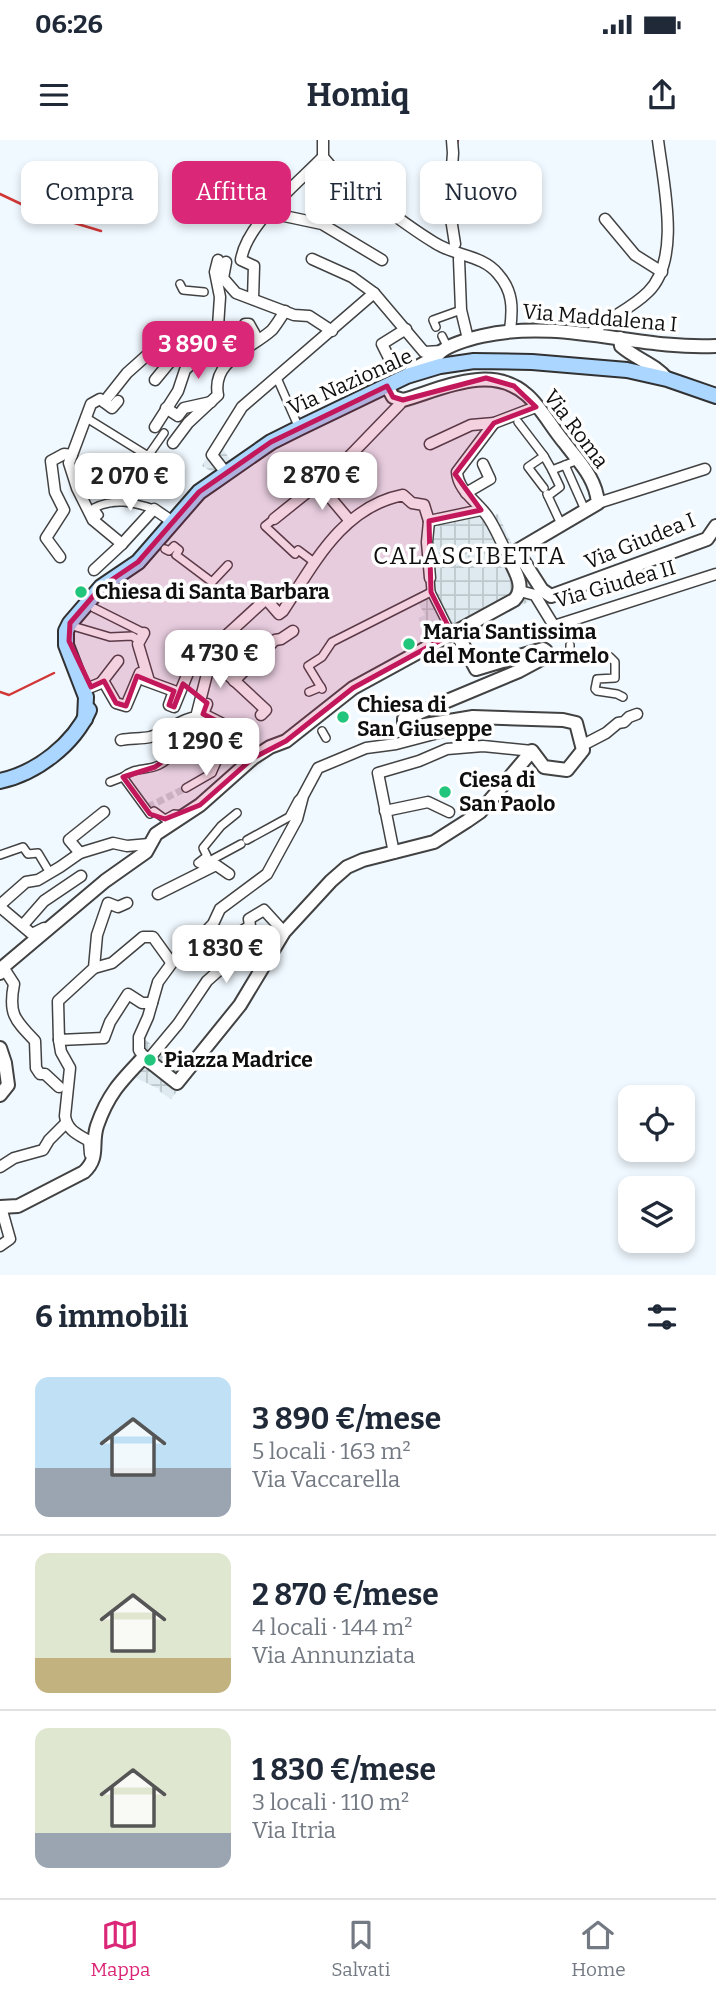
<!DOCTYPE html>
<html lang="it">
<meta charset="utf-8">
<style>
body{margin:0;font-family:Bitter,serif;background:#f2f2f3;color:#1f2937;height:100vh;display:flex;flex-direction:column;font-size:26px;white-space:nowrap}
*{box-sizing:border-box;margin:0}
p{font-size:23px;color:#747a83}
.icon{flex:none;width:38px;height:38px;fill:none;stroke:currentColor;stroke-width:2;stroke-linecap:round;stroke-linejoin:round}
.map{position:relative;height:1135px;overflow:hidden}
.drawer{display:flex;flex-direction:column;background:#fff;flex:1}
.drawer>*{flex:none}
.hud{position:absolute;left:21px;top:21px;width:676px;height:63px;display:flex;gap:14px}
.tools{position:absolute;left:618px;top:945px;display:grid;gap:14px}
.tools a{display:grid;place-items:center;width:77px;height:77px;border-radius:14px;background:#fff;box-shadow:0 4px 10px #0003;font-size:35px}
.price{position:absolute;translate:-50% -60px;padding:0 16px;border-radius:14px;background:#fff;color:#222;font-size:23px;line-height:46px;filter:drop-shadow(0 2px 4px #0008)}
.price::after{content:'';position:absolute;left:50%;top:42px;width:21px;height:16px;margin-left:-10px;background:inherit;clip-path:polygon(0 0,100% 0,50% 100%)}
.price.active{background:#db2777;color:#fff}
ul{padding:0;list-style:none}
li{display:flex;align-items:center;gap:21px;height:175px;padding:0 35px}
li+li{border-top:2px solid #e0e1e3}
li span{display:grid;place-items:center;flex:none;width:196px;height:140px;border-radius:14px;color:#555}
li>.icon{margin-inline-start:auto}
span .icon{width:84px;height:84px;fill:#fffc;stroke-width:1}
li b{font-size:30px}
h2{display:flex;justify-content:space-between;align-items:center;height:84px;padding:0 35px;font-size:30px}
.pill{padding:0 24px;border-radius:14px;background:#fff;box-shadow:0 4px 10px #0003;font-size:24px;line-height:63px}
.pill.active{background:#db2777;color:#fff}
.status{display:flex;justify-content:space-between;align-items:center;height:49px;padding:0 35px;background:#fff;direction:ltr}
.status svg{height:19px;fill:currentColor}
header{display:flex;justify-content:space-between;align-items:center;height:91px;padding:0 35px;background:#fff;font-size:32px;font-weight:700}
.tabs{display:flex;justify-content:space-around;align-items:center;height:98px;border-top:2px solid #e0e1e3;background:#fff;font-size:19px;color:#747a83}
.tabs a{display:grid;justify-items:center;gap:4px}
.tabs .active{color:#db2777}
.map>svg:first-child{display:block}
.plaza{fill:url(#plaza-grid)}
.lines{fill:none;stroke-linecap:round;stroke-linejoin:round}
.stream{stroke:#d23737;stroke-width:2.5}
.pedestrian-tunnel{stroke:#ced6db;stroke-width:7;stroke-dasharray:7 3.5;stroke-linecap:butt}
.pedestrian-casing{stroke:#424242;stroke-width:10}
.minor-casing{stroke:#424242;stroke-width:13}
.tertiary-casing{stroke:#424242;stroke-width:16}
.secondary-casing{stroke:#313131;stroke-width:18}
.pedestrian{stroke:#fff;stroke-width:7}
.minor{stroke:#fff;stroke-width:10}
.tertiary{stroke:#fff;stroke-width:12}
.secondary{stroke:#abd6ff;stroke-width:14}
.marked{fill:#c2185b;fill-opacity:0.2;stroke:#c2185b;stroke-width:5;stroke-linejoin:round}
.poi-dot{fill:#21c57b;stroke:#fff;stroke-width:2.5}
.labels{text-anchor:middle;stroke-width:7;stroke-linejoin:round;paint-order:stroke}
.street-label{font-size:21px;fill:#0f0f0f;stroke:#fff}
.poi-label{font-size:21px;font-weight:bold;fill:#0f0f0f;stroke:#fff;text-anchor:start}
.quarter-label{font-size:24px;letter-spacing:2px;fill:#0f0f0f;stroke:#fff}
</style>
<div class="status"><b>06:26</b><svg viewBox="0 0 49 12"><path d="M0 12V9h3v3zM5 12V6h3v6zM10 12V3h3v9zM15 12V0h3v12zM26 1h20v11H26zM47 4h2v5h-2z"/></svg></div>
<header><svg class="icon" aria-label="menu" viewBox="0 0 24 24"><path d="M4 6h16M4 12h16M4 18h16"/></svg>Homiq<svg class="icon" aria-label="share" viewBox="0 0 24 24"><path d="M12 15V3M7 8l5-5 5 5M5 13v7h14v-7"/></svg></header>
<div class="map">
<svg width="716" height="1135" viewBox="0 0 716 1135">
<defs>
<pattern id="plaza-grid" width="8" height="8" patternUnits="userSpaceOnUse" patternTransform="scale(1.75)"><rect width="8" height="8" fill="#deeaf0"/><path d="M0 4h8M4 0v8" fill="none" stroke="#bdc8cd"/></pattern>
</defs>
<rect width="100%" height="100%" fill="#f0f9ff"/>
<!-- plaza -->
<g class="plaza">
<path d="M217 299 235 328 216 334 202 326Z"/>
<path d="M477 365 488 377 498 374 514 409 540 456 489 482 494 492 463 505 456 492 437 503 424 481 420 482 418 478 425 475 416 459 429 453 423 380 432 375Z"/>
<path d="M137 897H142L189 936 171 959 159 951V949L130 935 128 930 135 911 134 905Z"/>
</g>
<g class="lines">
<!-- stream -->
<g class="stream">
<path d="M457 4 458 0"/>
<path d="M0 54 38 72 101 91"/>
<path d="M0 552 9 555 54 533"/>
</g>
<!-- pedestrian-tunnel -->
<path class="pedestrian-tunnel" d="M148 667 186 648"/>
<!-- pedestrian casing -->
<g class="pedestrian-casing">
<g id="pedestrian">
<path d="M180 144 183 150 204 152"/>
<path d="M436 187 433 180 461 170"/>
<path d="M442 196 448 208"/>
<path d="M277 238 299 288"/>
<path d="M85 277 148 316 164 293"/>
<path d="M518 282 544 316"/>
<path d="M565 325 585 370"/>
<path d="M544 348 528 327 544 316 552 330"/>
<path d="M547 354 561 384"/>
<path d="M548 356 560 347 552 330 578 320"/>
<path d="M274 379 265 386 295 414 298 410 314 422"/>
<path d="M93 380 99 375 94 368C114 358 133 362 154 369"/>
<path d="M165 409 169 411 174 406 179 410 176 415 212 442 228 425"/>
<path d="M430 438 431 452 452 494"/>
<path d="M94 468 144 493"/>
<path d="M76 487 110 497 132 496 140 501"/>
<path d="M570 505V518L610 517 615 522V538L597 539 595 549 597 551 617 554 623 557"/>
<path d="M322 549 308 526 322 517 332 502 431 452"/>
<path d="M309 552 321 547"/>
<path d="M322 591 326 598"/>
<path d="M187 605 214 598H231L240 593"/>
<path d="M123 637C133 627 147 631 159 625 170 620 176 609 187 605L191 616 202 612"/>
<path d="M110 642 123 637 150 674 154 671 165 679 174 674 183 675"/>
<path d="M186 648 212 633 220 615"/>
<path d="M237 673 221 686 203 708 207 716 198 723 202 725 241 704"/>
<path d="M247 700 289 677 298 660 302 656"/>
<path d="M0 715 23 707 28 714 38 713 50 733"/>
</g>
</g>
<!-- minor casing -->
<g class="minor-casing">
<g id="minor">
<path d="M323 0V17L334 30C368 55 400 82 435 103 455 116 483 115 498 134 513 151 513 168 510 190"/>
<path d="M452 0 453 13 449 66 455 104"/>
<path d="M270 73 322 84 382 120"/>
<path d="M605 79 635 115 662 132"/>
<path d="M312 119 352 137 374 153"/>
<path d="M459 119 461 170 468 199"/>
<path d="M226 122 223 138 236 153 294 175 309 176 332 191"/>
<path d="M253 159 254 126 241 120C246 84 298 43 323 17"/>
<path d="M591 193C609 177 631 169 648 152 682 119 663 42 658 0"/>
<path d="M217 201 220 157 215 132 218 120"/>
<path d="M390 220 382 204 406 189"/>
<path d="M155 240 178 212"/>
<path d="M118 261 112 268 100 259 91 264 69 323 77 348 93 380 122 404"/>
<path d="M104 262 127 233 155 208 182 213 204 192 217 195"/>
<path d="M166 268 178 276 184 268 211 262"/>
<path d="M494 283 457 332C458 351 478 362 488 377 496 389 502 404 508 416"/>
<path d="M155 287 178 251 185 230 211 205 223 204 241 191 245 184H249L258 200"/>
<path d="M173 303 188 283 218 255C211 221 251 209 272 190 277 184 281 177 285 171"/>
<path d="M430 304 471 285 494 283 536 267"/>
<path d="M226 333 212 315 242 267 374 153 424 212 442 211"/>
<path d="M318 343 350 381"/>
<path d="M466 353 490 339 483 324"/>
<path d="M598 363 705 329"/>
<path d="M274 379 340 326 400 264"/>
<path d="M429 381 427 402 430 438"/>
<path d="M60 417 46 398 64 370 55 352 51 321 64 314 72 315"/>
<path d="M94 430 122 404 154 369 173 382"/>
<path d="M520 451 535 455 554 486 716 434"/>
<path d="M144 493 138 504 149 541"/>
<path d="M209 517 266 570 261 575"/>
<path d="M234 541 275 500 281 499 293 491"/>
<path d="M101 543 118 521"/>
<path d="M91 547 101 543 105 544 116 563 126 566 140 533 144 540 174 551 169 565 174 567 190 528 203 512 206 514 266 459 279 474 283 471C314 424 342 367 403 355L412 363 424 365 429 381 481 370"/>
<path d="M207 564 203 574 221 583V588L227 591 233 587 240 593"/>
<path d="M121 600C131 598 141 599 150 597 166 593 180 579 196 577L208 530 214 521"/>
<path d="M583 605 606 593 618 583 624 582 629 577 637 574"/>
<path d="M385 671 428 662 449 672"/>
<path d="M80 713 69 700 104 672"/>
<path d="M394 713 378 633 419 621 447 609 483 606 532 611"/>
<path d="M158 754 216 725 229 734"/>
<path d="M127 763 118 767 108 763 97 795 94 828 58 861 59 900 104 898 110 882 128 854 142 863H152"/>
<path d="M0 765 26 742 38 740 60 727 80 713 113 703 127 706 149 704"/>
<path d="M0 767 32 794 44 788"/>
<path d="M23 785 44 761 81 736"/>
<path d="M3 827 14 844C8 874 15 880 35 901L36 928 40 934H45L59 947"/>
<path d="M94 828 112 823 143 797H153L171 822"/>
<path d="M59 900 61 912 70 928 65 976C67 990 77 994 89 1001L90 1014"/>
<path d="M144 917 139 910V897L148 877 158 842 177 816 193 805 213 784 220 769 267 734 297 679 303 656 318 628 366 608 396 604 476 583V577"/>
<path d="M148 920 178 884 207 841 225 825 250 818 236 795 250 786 249 779 264 770 284 792"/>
<path d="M0 1027 14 1018 43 1010 49 1000 66 983"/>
<path d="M0 1106 10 1099 1 1067"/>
</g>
</g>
<!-- tertiary casing -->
<g class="tertiary-casing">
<g id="tertiary">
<path d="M620 198 621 206C636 219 655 224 667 239"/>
<path d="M408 235C415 226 424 224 434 218 437 216 439 213 442 211 453 203 469 199 482 196 562 178 637 210 716 206"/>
<path d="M517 411 542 450 551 456 707 399 716 386"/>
<path d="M0 833 3 827 105 741 146 712 156 694 200 665 253 618 270 607 286 601 353 548 514 460C527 447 514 430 508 416L598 363C596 338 579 322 564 302 552 288 541 267 527 255 491 223 442 249 403 260L393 257 387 246"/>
<path d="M0 908 5 923 8 945 0 955"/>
<path d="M0 1067 18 1066 84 1032C100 1017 91 1005 97 986 108 954 121 941 144 917L177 943 240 865 284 792 331 741 347 727 363 720 434 702 467 681 480 672 532 611 544 627 567 630 583 610 576 583 563 580 473 577 407 588 404 586V579L519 531 547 516 546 511 543 509 476 529 456 492"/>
</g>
</g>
<!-- secondary casing -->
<g class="secondary-casing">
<g id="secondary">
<path d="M85 579 86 557 66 505V491L70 483 101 447 138 422 199 352 271 302 299 288 407 236 440 226 474 221 532 222 627 230 667 239 716 256"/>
<path d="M0 641C37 633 74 604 89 570"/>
</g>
</g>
<!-- pedestrian -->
<use href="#pedestrian" class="pedestrian"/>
<!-- minor -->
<use href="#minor" class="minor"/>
<!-- tertiary -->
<use href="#tertiary" class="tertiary"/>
<!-- secondary -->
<use href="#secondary" class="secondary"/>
</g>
<!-- marked area -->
<path class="marked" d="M486 238 514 246 536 267 494 283 455 334 481 370 429 381 431 452 452 494 353 548 286 601 253 618 200 665 165 679 150 674 123 637 155 627 181 608 237 591 203 574 207 563 183 544 174 567 169 565 174 551 137 536 126 566 116 563 104 541 91 547 69 501 70 483 101 447 138 422 199 352 271 302 387 246 393 257 403 260Z"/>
<!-- markers -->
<g class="poi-dot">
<circle cx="81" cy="452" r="7"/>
<circle cx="409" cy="504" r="7"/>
<circle cx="343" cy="577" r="7"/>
<circle cx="445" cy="652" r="7"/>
<circle cx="150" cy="920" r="7"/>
</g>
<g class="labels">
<!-- street labels -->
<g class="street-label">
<text transform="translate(600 178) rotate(5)" y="7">Via Maddalena I</text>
<text transform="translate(350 242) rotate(-24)" y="7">Via Nazionale</text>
<text transform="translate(576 289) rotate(53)" y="7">Via Roma</text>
<text transform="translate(640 401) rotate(-22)" y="7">Via Giudea I</text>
<text transform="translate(615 444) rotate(-16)" y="7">Via Giudea II</text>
</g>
<!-- poi labels -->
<g class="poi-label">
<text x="95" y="459">Chiesa di Santa Barbara</text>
<text x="423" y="499">Maria Santissima<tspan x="423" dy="24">del Monte Carmelo</tspan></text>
<text x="357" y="572">Chiesa di<tspan x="357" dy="24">San Giuseppe</tspan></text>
<text x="459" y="647">Ciesa di<tspan x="459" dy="24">San Paolo</tspan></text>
<text x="164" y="927">Piazza Madrice</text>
</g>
<!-- quarter labels -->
<g class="quarter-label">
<text x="470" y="424">CALASCIBETTA</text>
</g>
</g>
</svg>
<div class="tools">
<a><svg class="icon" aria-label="locate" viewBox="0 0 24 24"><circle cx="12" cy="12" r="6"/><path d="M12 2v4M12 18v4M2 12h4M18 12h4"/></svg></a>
<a><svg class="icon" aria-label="layers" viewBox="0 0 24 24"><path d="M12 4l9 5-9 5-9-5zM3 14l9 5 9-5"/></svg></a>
</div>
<b class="price active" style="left:198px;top:241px">3 890 €</b>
<b class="price" style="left:322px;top:372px">2 870 €</b>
<b class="price" style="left:130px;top:373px">2 070 €</b>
<b class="price" style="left:220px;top:550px">4 730 €</b>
<b class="price" style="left:206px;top:638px">1 290 €</b>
<b class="price" style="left:226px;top:845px">1 830 €</b>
<div class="hud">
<a class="pill">Compra</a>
<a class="pill active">Affitta</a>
<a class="pill">Filtri</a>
<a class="pill">Nuovo</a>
</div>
</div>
<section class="drawer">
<h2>6 immobili<svg class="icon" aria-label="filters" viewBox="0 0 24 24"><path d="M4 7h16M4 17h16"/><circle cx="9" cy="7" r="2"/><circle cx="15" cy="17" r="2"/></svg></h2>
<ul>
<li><span style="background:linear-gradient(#bfe0f5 65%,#9aa5b1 0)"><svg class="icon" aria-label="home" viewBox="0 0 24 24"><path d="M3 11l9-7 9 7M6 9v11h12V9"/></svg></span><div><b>3 890 €/mese</b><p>5 locali · 163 m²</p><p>Via Vaccarella</p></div></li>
<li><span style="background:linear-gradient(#dfe7d0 75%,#c2b280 0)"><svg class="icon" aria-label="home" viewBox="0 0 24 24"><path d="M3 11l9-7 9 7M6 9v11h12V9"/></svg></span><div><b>2 870 €/mese</b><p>4 locali · 144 m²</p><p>Via Annunziata</p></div></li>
<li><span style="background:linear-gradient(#dfe7d0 75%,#9aa5b1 0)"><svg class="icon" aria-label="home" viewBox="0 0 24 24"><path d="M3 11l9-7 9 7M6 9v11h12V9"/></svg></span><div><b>1 830 €/mese</b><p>3 locali · 110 m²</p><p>Via Itria</p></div></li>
</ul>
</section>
<nav class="tabs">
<a class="active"><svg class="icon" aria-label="map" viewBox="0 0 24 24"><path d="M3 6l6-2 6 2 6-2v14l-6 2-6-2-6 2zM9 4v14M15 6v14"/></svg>Mappa</a>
<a><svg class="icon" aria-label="saved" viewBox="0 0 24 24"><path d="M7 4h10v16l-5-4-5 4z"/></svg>Salvati</a>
<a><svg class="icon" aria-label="home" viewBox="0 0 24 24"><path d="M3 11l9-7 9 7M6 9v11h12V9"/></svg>Home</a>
</nav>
